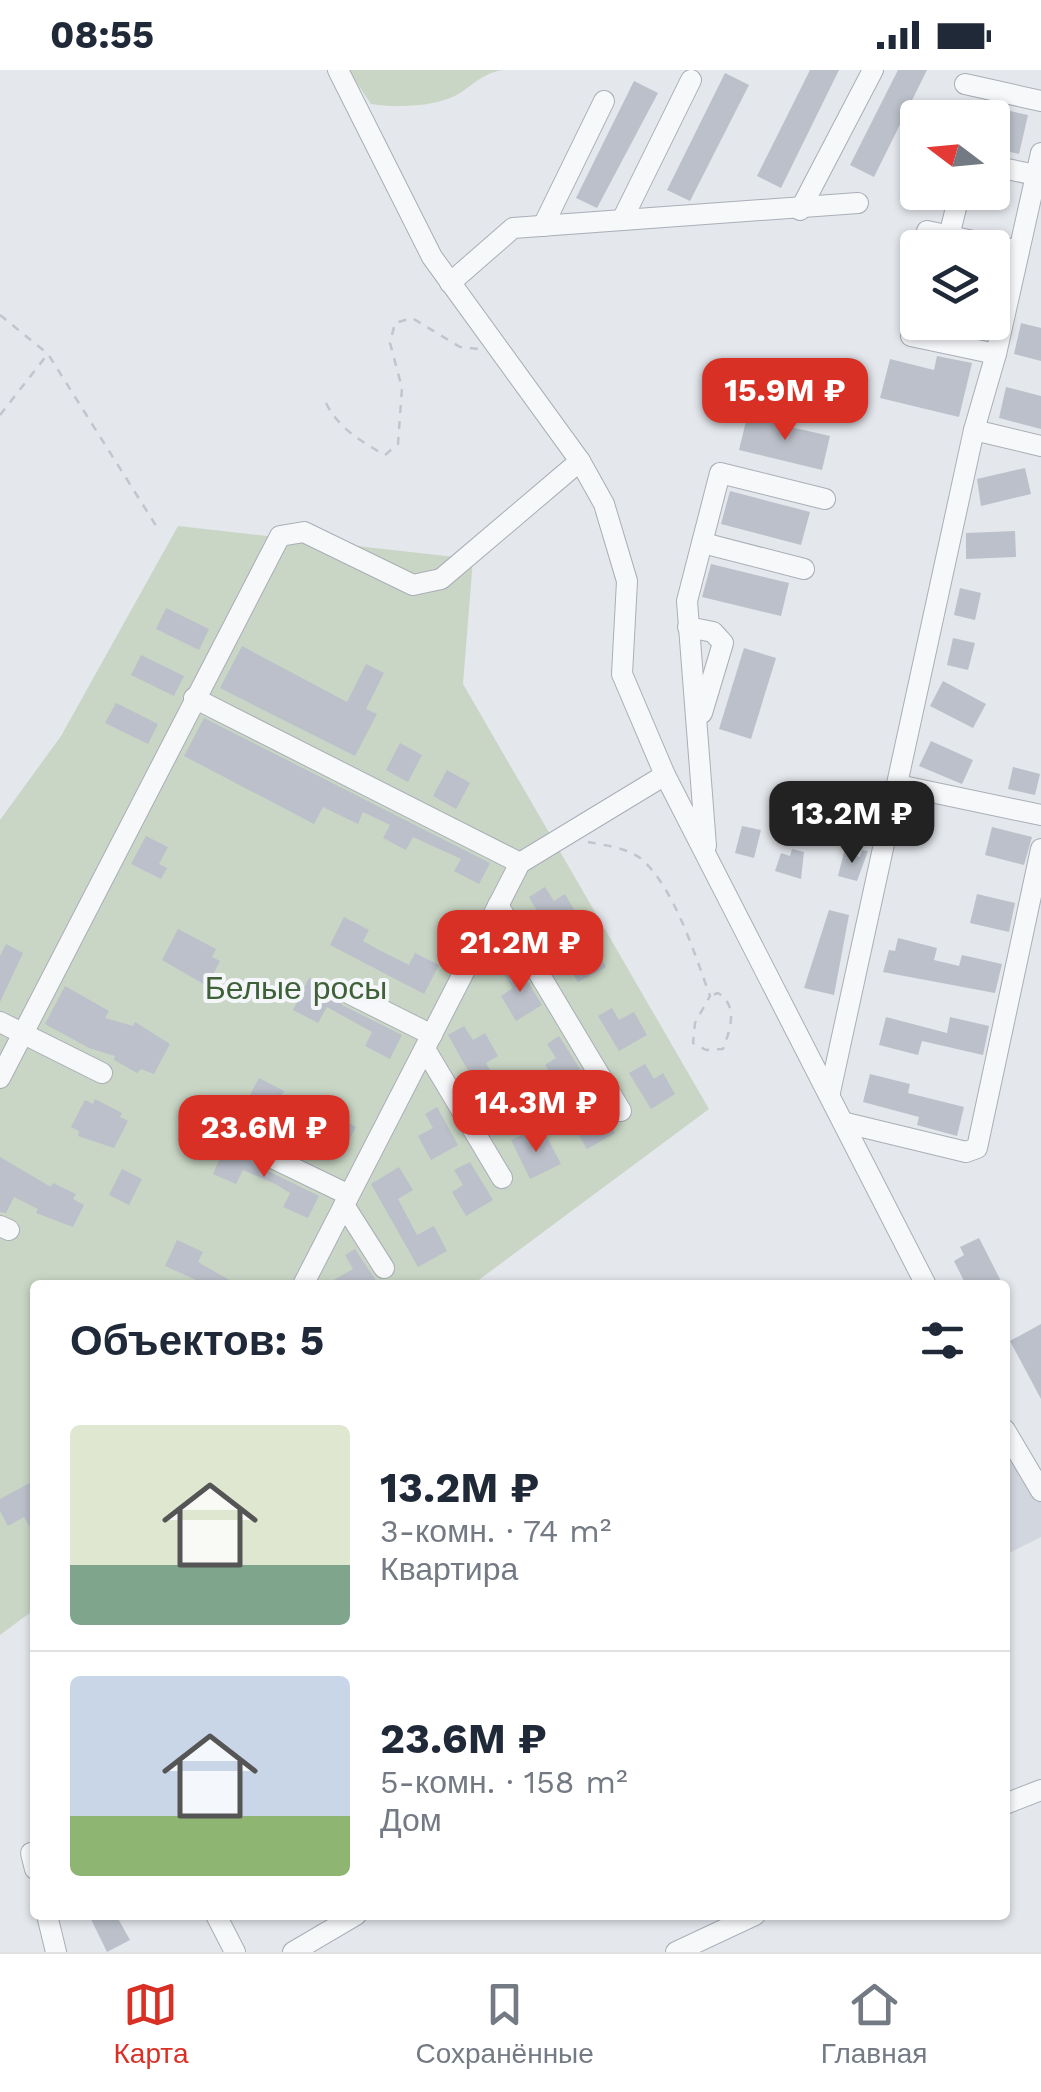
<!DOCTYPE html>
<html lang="ru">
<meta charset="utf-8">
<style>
body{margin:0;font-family:"Work Sans",sans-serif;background:#f2f2f3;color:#1f2937;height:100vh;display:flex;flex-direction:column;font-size:38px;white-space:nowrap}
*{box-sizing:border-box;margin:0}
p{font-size:32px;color:#747a83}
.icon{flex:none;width:55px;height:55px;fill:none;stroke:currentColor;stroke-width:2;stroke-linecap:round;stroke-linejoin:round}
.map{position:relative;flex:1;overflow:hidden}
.drawer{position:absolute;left:30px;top:1210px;width:980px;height:640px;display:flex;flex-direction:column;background:#fff;border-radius:10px;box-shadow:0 2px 8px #0004}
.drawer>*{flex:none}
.needle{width:65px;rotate:286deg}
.controls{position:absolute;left:900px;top:30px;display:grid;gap:20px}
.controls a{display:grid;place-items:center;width:110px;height:110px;border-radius:10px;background:#fff;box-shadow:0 2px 8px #0004;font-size:50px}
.price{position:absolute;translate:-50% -85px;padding:0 22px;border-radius:20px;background:#d93025;color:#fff;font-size:32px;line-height:65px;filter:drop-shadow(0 2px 5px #0008)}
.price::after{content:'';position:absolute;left:50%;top:60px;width:30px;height:22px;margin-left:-15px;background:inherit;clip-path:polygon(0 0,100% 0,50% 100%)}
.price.selected{background:#222;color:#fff}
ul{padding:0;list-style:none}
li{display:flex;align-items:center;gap:30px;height:250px;padding:0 40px}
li+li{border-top:2px solid #e0e1e3}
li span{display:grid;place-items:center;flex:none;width:280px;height:200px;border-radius:10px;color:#555}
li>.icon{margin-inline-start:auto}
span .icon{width:120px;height:120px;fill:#fffc;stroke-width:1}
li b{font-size:42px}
h2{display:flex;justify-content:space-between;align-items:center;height:120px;padding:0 40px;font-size:42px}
.status{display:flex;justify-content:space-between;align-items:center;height:70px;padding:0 50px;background:#fff;direction:ltr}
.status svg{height:28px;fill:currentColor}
.menu{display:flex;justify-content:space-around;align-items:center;height:140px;border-top:2px solid #e0e1e3;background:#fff;font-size:28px;color:#747a83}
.menu a{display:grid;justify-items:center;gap:5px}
.menu .selected{color:#d93025}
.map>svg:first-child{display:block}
.built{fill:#d2d6de}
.green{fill:#c9d6c5}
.building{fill:#bbc0ca}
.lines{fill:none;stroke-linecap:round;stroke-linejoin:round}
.minor-casing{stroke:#a9aeb7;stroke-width:22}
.path{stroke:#c2c5cb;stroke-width:2.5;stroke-dasharray:8 8;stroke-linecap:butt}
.minor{stroke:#f7f8fa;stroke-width:20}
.labels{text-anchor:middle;stroke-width:8;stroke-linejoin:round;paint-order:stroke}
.park-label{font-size:32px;fill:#3f6138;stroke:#f4f6f9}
</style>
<div class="status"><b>08:55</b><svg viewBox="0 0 49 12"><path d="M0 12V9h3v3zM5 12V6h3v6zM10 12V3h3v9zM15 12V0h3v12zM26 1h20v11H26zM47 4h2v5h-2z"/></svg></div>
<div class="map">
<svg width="1041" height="1882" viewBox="0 0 1041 1882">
<rect width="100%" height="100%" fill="#e4e7ec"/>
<!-- built -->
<path class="built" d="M1005 1355 1041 1419V1467L1005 1485Z"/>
<!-- green -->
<g class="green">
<path d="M348 0H502C482 4 477 12 460 23 439 37 396 38 371 34Z"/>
<path d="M178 456 473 489 463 614 709 1039 472 1215H35V1539L0 1565V750L61 666Z"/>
</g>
<!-- building -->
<g class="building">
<path d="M810 0H839L781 118 757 106Z"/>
<path d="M898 0H927L874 107 850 95Z"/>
<path d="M725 3 749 15 690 131 667 120Z"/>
<path d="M634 11 658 23 597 138 576 128Z"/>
<path d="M964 31 1028 45 1019 84 992 78V48H961Z"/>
<path d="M1021 253 1041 258V291L1014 284Z"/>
<path d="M937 286 972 293 959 347 880 328 890 289 934 300Z"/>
<path d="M1006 317 1041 326V359L999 348Z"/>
<path d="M747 347 830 366 822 400 739 380Z"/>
<path d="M1025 398 1031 424 981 436 977 409Z"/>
<path d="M730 421 810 442 801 475 721 454Z"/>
<path d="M1015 461 1016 487 966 489V463Z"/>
<path d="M711 494 789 513 781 546 702 527Z"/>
<path d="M960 518 981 523 975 550 954 545Z"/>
<path d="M166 538 209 559 199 580 156 559Z"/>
<path d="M953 568 975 573 968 600 947 595Z"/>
<path d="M242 576 347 632 366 594 384 603 366 639 377 644 355 686 220 618Z"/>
<path d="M744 578 776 588 751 669 719 659Z"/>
<path d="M141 585 184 606 174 626 131 605Z"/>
<path d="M943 611 986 634 973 658 930 636Z"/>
<path d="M116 633 158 654 148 674 105 653Z"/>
<path d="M204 648 490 793 479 814 454 801 461 789 413 767 406 780 383 768 390 755 363 742 358 754 323 737 314 754 184 686Z"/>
<path d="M931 671 973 690 962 714 919 696Z"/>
<path d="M400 673 422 685 408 712 386 700Z"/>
<path d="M1013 697 1040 704 1035 725 1008 719Z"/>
<path d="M447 700 470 713 456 739 433 726Z"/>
<path d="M742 756 761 760 754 788 735 783Z"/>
<path d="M992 757 1032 767 1024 795 985 785Z"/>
<path d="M146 766 168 777 159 794 167 798 161 809 131 794Z"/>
<path d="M792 779 804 782 801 809 775 801 781 783 790 786Z"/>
<path d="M862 780 868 781 857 811 838 806 844 782 860 787Z"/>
<path d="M545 817 554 831 565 824 579 848 566 856 580 882 594 874 606 897 578 912 529 827Z"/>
<path d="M977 824 1015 833 1009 862 970 853Z"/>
<path d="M829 840 849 845 834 925 804 918Z"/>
<path d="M344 847 369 860 363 871 377 879 409 895 415 883 439 895 424 924 330 875Z"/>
<path d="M178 859 216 879 212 887 220 891 207 916 162 890Z"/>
<path d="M898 868 937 878 934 890 959 896 962 885 1002 894 995 923 883 902 889 880 895 881Z"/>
<path d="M6 874 23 883 0 932V886Z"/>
<path d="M519 897 542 935 516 951 501 926 513 918 505 905Z"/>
<path d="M309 908 335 922 342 935 402 965 390 989 365 976 372 962 327 937 318 953 293 940Z"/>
<path d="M65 916 109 941 105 948 133 956 135 952 170 974 154 1004 141 999 137 1003 114 990 115 986 89 978 45 954Z"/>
<path d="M612 938 619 950 634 942 647 965 619 981 598 946Z"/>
<path d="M886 947 947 963 950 947 989 956 983 985 922 971 918 985 879 975Z"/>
<path d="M464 956 473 970 485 963 498 986 486 993 501 1020 514 1013 526 1035 497 1052 448 965Z"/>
<path d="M559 966 583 1004 560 1018 545 995 556 988 547 974Z"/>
<path d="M645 994 654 1009 663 1003 675 1024 651 1039 629 1003Z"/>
<path d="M870 1004 910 1014 908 1023 964 1037 957 1066 917 1055 919 1047 863 1032Z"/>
<path d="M259 1008 284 1021 278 1032 292 1039 283 1056 244 1036Z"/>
<path d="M594 1025 615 1063 587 1079 573 1055 588 1047 580 1033Z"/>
<path d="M95 1029 122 1043 120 1047 128 1051 114 1078 78 1066 79 1061 71 1057 85 1030 93 1034Z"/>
<path d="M437 1037 458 1075 431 1090 418 1066 433 1058 425 1044Z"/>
<path d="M332 1043 356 1057 341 1084 305 1064 312 1050 325 1057Z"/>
<path d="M526 1063 532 1075 547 1067 561 1094 530 1109 511 1070Z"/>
<path d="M226 1074 246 1083 254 1094 319 1126 308 1148 283 1137 290 1123 277 1115 243 1100 236 1114 213 1104Z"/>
<path d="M0 1087 51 1117 53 1113 76 1124 73 1129 84 1135 73 1157 36 1143 38 1139 14 1127 6 1143 0 1142Z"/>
<path d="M470 1092 493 1130 466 1146 452 1122 463 1115 454 1100Z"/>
<path d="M399 1097 413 1120 398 1129 417 1165 434 1156 447 1181 418 1197 371 1114Z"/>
<path d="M122 1099 142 1109 129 1135 109 1125Z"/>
<path d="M979 1168 1003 1215H966L954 1191 964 1185 960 1177Z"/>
<path d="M177 1170 203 1182 198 1192 238 1215H207L165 1196Z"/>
<path d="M355 1179 379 1215H325L353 1199 345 1185Z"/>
<path d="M1041 1254V1329L1010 1271Z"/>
<path d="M35 1410V1465L24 1447 8 1456 0 1441V1429Z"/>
<path d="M89 1845H116L130 1870 107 1882Z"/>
</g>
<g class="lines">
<!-- minor casing -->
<g class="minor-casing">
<g id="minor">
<path d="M338 0 432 187 580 391 604 434 627 511 622 604 665 705 926 1215"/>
<path d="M965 14 1041 31"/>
<path d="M992 96 1036 105"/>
<path d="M800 140 873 0"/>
<path d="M622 150 691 10"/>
<path d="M543 156 604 31"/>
<path d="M927 161 1019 181"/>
<path d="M949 166 960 122"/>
<path d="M450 213 513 158 858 133"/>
<path d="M911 266 996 284"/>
<path d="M974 360 1041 376"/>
<path d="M703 473 804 499"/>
<path d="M688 557 713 562 723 573 702 643"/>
<path d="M194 628 520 793"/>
<path d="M898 715 1041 745"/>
<path d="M706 776 687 531 720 403 825 429"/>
<path d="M498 835 621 1041"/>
<path d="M348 923 432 965"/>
<path d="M0 952 102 1003"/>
<path d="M425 979 502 1108"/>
<path d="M0 1008 280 466 304 462 413 515 441 509 580 391"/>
<path d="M830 1022 974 360 996 284 1041 83"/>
<path d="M846 1053 966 1082 977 1078 1041 779"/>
<path d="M260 1082 349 1125"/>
<path d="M344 1135 384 1198"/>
<path d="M0 1156 9 1160"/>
<path d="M303 1215 520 793 665 705"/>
<path d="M1005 1360 1041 1421"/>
<path d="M1005 1734 1041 1720"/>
<path d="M31 1783 35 1799"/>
<path d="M47 1845 56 1882"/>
<path d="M216 1845 235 1882"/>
<path d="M293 1882 356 1845"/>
<path d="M676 1882 755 1845"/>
</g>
</g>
<!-- path -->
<g class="path">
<path d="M0 245 48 284 160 462"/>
<path d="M326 333C338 358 362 372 385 385L398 374 402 318 390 273 395 253 412 248 460 277 478 279"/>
<path d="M0 345 47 285"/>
<path d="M588 772C604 775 627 778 640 788 674 816 695 885 710 926L695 953 693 973 706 980 723 979C730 960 739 936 718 923L710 926"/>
</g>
<!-- minor -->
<use href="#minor" class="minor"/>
</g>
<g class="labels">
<!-- park labels -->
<g class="park-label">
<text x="296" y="929">Белые росы</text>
</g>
</g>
</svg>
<div class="controls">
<a><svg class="needle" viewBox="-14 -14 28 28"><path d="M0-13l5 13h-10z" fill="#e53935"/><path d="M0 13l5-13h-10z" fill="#747a83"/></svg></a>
<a><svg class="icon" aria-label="layers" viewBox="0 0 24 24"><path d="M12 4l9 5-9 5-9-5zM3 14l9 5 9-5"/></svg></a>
</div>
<b class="price" style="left:785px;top:373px">15.9M ₽</b>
<b class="price selected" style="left:852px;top:796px">13.2M ₽</b>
<b class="price" style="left:520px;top:925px">21.2M ₽</b>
<b class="price" style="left:536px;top:1085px">14.3M ₽</b>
<b class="price" style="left:264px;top:1110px">23.6M ₽</b>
<section class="drawer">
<h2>Объектов: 5<svg class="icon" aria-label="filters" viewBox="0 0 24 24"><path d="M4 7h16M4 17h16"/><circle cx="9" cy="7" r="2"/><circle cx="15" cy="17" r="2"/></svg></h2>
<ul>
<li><span style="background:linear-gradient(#dfe7d0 70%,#7fa58c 0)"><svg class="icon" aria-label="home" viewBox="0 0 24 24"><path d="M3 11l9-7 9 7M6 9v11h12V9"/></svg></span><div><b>13.2M ₽</b><p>3-комн. · 74 m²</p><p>Квартира</p></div></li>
<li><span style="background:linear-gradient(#c9d6e8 70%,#8fb573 0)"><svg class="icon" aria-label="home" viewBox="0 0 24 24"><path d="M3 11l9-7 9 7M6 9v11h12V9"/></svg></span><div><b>23.6M ₽</b><p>5-комн. · 158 m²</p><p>Дом</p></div></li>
</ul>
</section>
</div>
<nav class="menu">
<a class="selected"><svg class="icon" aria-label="map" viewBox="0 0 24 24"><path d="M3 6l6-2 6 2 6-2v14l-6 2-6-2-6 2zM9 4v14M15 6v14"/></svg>Карта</a>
<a><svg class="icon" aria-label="saved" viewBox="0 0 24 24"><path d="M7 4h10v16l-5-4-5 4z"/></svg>Сохранённые</a>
<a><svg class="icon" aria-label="home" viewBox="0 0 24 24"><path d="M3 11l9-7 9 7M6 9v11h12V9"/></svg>Главная</a>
</nav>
